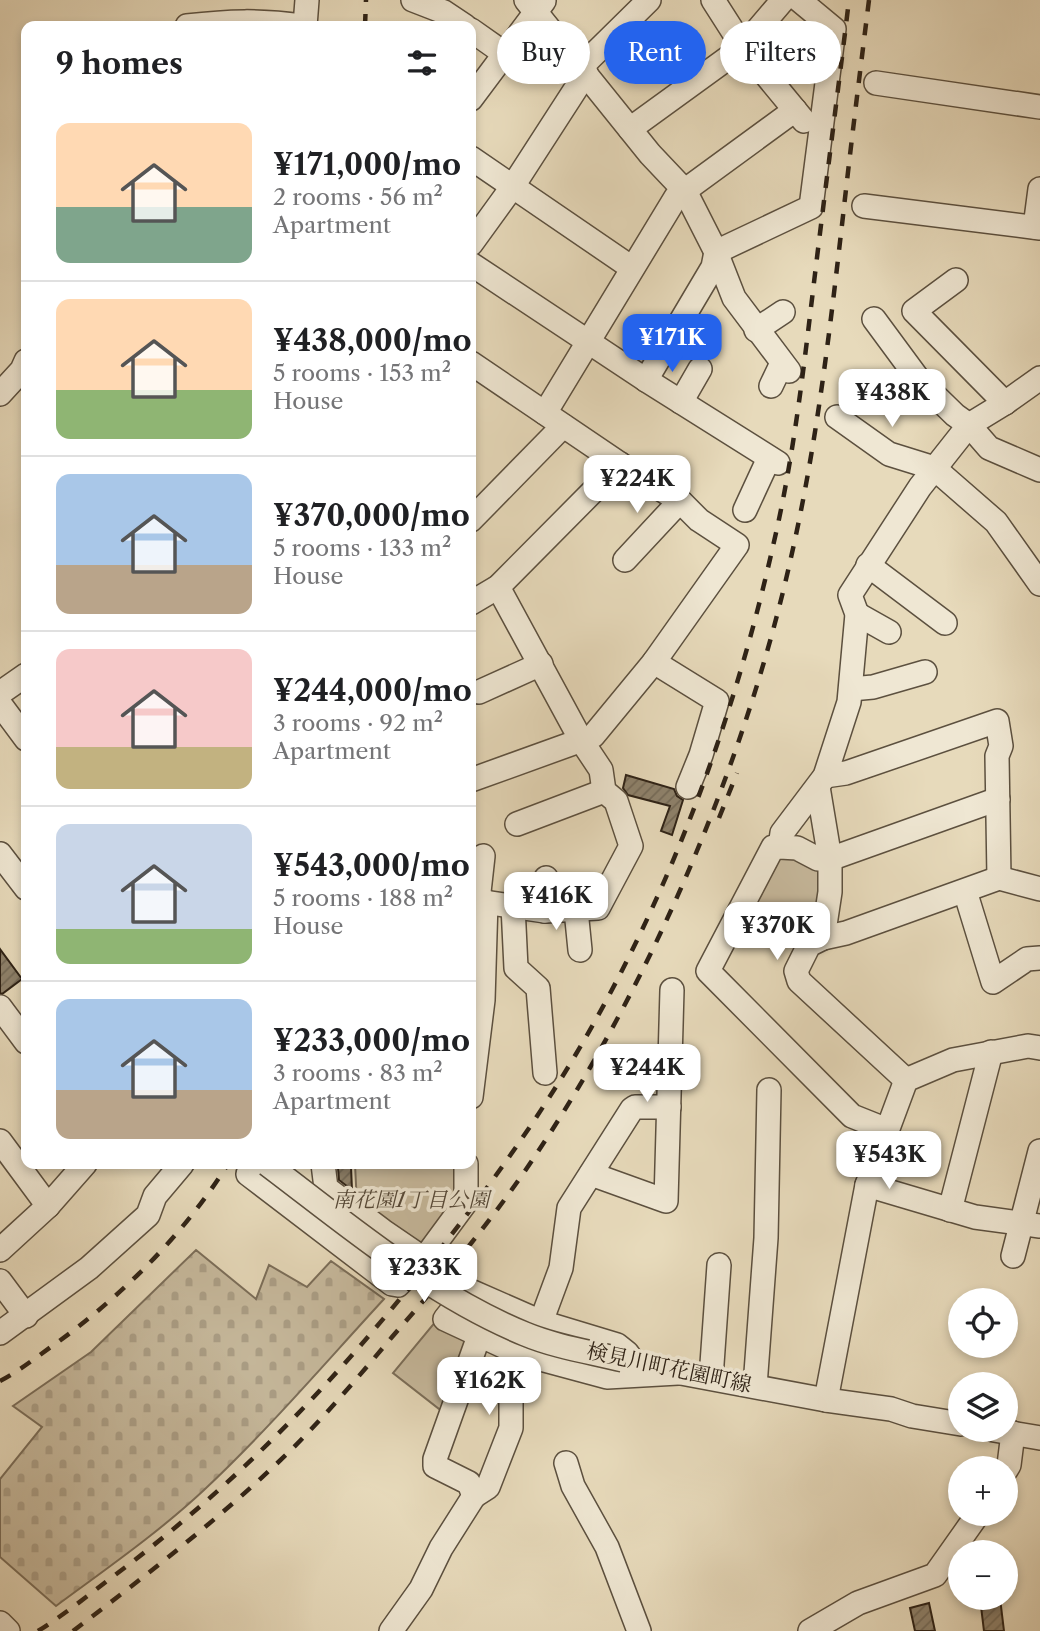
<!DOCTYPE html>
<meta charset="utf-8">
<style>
body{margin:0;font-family:"Libre Caslon Text","Noto Serif JP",serif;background:#f2f2f2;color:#202124;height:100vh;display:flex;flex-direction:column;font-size:26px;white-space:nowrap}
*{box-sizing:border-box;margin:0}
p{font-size:23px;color:#757577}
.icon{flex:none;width:38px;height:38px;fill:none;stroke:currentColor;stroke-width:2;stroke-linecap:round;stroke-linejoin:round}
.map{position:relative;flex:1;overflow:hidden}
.side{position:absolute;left:21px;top:21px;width:455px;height:1148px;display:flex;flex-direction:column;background:#fff;border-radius:14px;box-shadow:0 4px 10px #0003}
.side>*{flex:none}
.guide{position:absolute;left:497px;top:21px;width:438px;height:63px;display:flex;gap:14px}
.controls{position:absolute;left:948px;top:1288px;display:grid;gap:14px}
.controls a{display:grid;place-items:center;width:70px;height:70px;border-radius:50%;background:#fff;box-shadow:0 4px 10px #0003;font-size:35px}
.price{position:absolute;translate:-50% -60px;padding:0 16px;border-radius:14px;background:#fff;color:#222;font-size:23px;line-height:46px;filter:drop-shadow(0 2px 4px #0008)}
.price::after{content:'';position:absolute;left:50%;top:42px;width:21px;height:16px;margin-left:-10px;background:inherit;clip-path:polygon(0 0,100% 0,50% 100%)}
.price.active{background:#2563eb;color:#fff}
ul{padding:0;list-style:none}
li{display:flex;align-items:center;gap:21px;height:175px;padding:0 35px}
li+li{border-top:2px solid #e0e0e0}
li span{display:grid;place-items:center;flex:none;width:196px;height:140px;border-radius:14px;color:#555}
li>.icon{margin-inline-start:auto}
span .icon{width:84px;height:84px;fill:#fffc;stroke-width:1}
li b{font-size:30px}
h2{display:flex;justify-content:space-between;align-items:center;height:84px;padding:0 35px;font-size:30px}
.pill{padding:0 24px;border-radius:32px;background:#fff;box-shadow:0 4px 10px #0003;font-size:24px;line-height:63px}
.pill.active{background:#2563eb;color:#fff}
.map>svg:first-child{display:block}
.cemetery{fill:url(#cemetery-stones);stroke:#7b6e5a;stroke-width:2}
.green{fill:#c8bb9f;stroke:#7b6e5a;stroke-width:2}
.building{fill:url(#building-hatch);stroke:#2e2216;stroke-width:2}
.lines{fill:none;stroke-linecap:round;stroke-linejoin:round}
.minor-casing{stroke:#5c503f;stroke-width:26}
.minor{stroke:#efe7d3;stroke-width:23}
.rail{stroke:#2e2216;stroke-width:4.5;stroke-dasharray:12 12;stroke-linecap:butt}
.minor-bridge-casing{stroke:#5c503f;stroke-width:26;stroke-linecap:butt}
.minor-bridge{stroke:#efe7d3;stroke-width:23}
.labels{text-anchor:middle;stroke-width:7;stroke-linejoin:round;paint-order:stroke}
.park-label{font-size:21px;font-style:italic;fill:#544838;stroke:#efe7d3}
.street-label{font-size:21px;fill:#2e2216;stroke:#efe7d3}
</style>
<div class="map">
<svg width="1040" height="1631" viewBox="0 0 1040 1631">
<defs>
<pattern id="cemetery-stones" width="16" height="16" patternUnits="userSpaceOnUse" patternTransform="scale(1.75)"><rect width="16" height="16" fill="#c8bb9f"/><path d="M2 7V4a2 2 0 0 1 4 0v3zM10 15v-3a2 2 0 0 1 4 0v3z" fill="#aca088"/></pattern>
<pattern id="building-hatch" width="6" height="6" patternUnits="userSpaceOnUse" patternTransform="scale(1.75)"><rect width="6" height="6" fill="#8e826c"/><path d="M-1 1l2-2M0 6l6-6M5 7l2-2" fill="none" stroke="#746a58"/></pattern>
</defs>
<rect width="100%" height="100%" fill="#e7dabb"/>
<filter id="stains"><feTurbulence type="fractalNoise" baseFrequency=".00286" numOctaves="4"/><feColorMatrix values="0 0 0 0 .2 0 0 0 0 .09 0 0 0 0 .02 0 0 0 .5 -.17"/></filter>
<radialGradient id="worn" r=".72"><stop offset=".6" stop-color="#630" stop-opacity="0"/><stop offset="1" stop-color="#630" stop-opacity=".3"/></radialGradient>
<!-- cemetery -->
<path class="cemetery" d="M196 1250 256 1299 269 1265 307 1287 331 1261 384 1299C325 1363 268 1430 204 1490 158 1533 106 1569 56 1606L0 1557V1479L42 1427 13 1406 91 1352Z"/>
<!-- green -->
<g class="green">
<path d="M777 855 814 862C829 896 827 899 809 930L752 900Z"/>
<path d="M623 1054 663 1056 662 1084 618 1083 617 1067Z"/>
<path d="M355 1164H462L461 1195 423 1244 411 1245 357 1205Z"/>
<path d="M436 1321 468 1342 443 1412 393 1373Z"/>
</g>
<!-- building -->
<g class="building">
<path d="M626 775 674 789 677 796 683 800 672 835 661 831 670 806 628 795 623 788Z"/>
<path d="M0 949 22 979 2 994 0 993Z"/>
<path d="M351 1167 352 1190 339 1180 338 1168Z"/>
<path d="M980 1598H1000L1004 1631H984Z"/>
<path d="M929 1603 935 1631H915L910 1608Z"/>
</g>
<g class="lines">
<!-- minor casing -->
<g class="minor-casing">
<g id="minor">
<path d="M413 0 444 12 465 26"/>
<path d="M526 0 650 154 685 191 716 252 734 298 789 371"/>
<path d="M713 0 743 47 804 121"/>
<path d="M187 26C228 21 261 20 302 26"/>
<path d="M305 26 307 0"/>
<path d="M471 30 505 54"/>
<path d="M581 67 649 0"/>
<path d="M876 83 1040 107"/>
<path d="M471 99 544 1"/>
<path d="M630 129 743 47 783 0"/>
<path d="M471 158 632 268"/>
<path d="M864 206 1040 228"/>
<path d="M1035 227 1040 189"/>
<path d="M471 244 513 186 586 73"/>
<path d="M471 264 646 380 778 463"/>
<path d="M956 280 914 311 1005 403"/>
<path d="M874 319 919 380 955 415 969 425 989 448 1040 470"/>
<path d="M756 330 783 312"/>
<path d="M471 363 620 464 680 501 699 520 737 545 654 662 593 736 471 780"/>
<path d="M646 380 713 267 716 252 811 207 834 29 799 0"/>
<path d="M771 386 782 363"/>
<path d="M0 394 22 370 26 361"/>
<path d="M681 402 700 369"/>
<path d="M545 413 676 197 795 110"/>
<path d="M837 417 889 454 934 468 996 522 1040 584"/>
<path d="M745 510 769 458"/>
<path d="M471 520 563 426"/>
<path d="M625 560 680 501"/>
<path d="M868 565 945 623"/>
<path d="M471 603 498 587 620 464"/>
<path d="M857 614 889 632"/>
<path d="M654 662 717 701 701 755 688 787"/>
<path d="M851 689 873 687 925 672"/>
<path d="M479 692 541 664"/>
<path d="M0 693 26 675"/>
<path d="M0 704 26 739"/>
<path d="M825 776 846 773 997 721 1001 746 997 756 999 878"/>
<path d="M818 787 830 859V892L823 938 809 945 796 971 799 981 906 1080"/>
<path d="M517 824 604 791"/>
<path d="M780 847 797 848 818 859H830L998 799"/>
<path d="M0 854 26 888"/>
<path d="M965 891 993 982 1027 959 1040 958"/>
<path d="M471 900 545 911 598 908 631 846 616 801 604 791 601 770 581 740 498 587"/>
<path d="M478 901 483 856"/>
<path d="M513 906 516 968 538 988 545 1073"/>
<path d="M576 910 580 950"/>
<path d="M545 911 546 878"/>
<path d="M823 938 846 933 999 878 1040 889"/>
<path d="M0 1007 26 1042"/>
<path d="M471 1097 483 1000 486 902"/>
<path d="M887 1130 852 1116 708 971 773 847H780L782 833 825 776 849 702 857 614 850 595 920 487 969 425 1005 403 1040 378"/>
<path d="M0 1141 48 1206"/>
<path d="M323 1164 326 1188 383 1231 424 1259 466 1202V1164"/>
<path d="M248 1174 392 1284 398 1285 424 1259"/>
<path d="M591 1174 666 1201 672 990"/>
<path d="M867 1185 975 1217 1040 1226"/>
<path d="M950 1210 991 1052"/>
<path d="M0 1250 48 1206 85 1164"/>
<path d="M1013 1256 1040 1151"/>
<path d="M0 1281 26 1316"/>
<path d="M541 1322 561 1268 569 1208 632 1109 635 1107H669"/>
<path d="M0 1333 89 1268 148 1215 155 1196 182 1164"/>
<path d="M635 1364 627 1353 617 1345 541 1322 468 1290 445 1319 518 1353 607 1377 678 1373"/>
<path d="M665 1370 826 1400 891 1409 912 1416 961 1424"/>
<path d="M711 1378 719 1265"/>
<path d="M755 1386 766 1238 769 1090"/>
<path d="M826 1400 867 1185 906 1080 953 1060 1028 1046 1040 1048"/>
<path d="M994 1430 1040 1438"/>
<path d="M566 1463 573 1486 607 1547 639 1631"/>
<path d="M1006 1470 1009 1465 1013 1433"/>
<path d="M474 1496 488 1487 511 1428V1398L518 1353"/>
<path d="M0 1623 8 1631"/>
<path d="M391 1631 421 1589 441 1548 474 1496 469 1483 435 1466V1459L479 1336"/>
<path d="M810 1631 858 1603 935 1575 978 1514"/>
</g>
</g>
<!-- minor -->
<use href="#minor" class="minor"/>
<!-- rail -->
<g class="rail">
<path d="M365 26 366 0"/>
<path d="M719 818 737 773"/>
<path d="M0 1381C21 1370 39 1355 58 1342 125 1293 184 1234 228 1164"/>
<path d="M38 1631C62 1616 85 1598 107 1581 215 1501 303 1415 389 1312 444 1246 496 1179 543 1107 653 939 729 742 773 546 794 457 804 365 815 274 826 183 838 91 849 0"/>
<path d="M73 1631C148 1574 223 1516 291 1450 327 1414 360 1375 392 1337 442 1280 491 1222 533 1159 651 984 747 759 792 553 817 442 830 329 843 216 851 144 860 72 869 0"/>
</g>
<!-- minor-bridge casing -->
<g class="minor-bridge-casing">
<path id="minor-bridge" d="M267 1164C348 1225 430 1295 525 1334 556 1347 591 1352 623 1360"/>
</g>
<!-- minor-bridge -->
<use href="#minor-bridge" class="minor-bridge"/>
</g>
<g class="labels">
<!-- park labels -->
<g class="park-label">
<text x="411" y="1207">南花園1丁目公園</text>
</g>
<!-- street labels -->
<g class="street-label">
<text transform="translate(669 1368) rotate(12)" y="7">検見川町花園町線</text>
</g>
</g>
<rect width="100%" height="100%" filter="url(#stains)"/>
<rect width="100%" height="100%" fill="url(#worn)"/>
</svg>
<div class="controls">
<a><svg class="icon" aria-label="locate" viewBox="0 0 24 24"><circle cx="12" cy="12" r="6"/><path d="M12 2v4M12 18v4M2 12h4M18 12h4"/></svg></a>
<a><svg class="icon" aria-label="layers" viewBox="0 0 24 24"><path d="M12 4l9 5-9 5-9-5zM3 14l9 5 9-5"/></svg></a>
<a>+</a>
<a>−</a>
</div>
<b class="price active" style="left:672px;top:374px">¥171K</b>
<b class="price" style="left:892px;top:429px">¥438K</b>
<b class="price" style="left:637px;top:515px">¥224K</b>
<b class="price" style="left:556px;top:932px">¥416K</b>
<b class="price" style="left:777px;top:962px">¥370K</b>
<b class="price" style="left:647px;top:1104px">¥244K</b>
<b class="price" style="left:889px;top:1191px">¥543K</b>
<b class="price" style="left:424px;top:1304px">¥233K</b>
<b class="price" style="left:489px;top:1417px">¥162K</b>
<div class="guide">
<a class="pill">Buy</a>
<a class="pill active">Rent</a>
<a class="pill">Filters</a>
</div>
<section class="side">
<h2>9 homes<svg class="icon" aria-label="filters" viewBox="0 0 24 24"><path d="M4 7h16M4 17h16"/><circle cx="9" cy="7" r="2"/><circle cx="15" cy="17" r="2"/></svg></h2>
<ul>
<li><span style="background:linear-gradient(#ffd9b3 60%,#7fa58c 0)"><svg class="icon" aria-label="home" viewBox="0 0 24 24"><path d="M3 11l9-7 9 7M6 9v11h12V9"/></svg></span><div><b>¥171,000/mo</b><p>2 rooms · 56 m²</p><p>Apartment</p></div></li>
<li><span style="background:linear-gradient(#ffd9b3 65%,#8fb573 0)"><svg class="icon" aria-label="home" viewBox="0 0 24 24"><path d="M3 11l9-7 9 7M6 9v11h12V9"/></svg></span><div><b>¥438,000/mo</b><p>5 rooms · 153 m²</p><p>House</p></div></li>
<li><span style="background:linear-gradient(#a9c7e8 65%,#b9a48a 0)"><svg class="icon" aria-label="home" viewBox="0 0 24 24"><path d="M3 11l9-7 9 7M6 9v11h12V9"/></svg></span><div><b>¥370,000/mo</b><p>5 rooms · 133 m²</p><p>House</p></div></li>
<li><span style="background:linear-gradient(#f6c9c9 70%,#c2b280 0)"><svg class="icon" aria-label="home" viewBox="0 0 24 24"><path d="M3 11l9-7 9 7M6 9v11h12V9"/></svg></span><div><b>¥244,000/mo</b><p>3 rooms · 92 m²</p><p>Apartment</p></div></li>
<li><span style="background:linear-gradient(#c9d6e8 75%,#8fb573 0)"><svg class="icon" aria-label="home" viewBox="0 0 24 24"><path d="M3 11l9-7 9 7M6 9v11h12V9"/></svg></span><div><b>¥543,000/mo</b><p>5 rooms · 188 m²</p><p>House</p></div></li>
<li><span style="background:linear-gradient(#a9c7e8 65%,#b9a48a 0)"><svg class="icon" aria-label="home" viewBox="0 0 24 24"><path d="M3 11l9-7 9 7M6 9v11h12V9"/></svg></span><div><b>¥233,000/mo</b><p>3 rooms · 83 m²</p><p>Apartment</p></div></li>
</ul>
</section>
</div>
